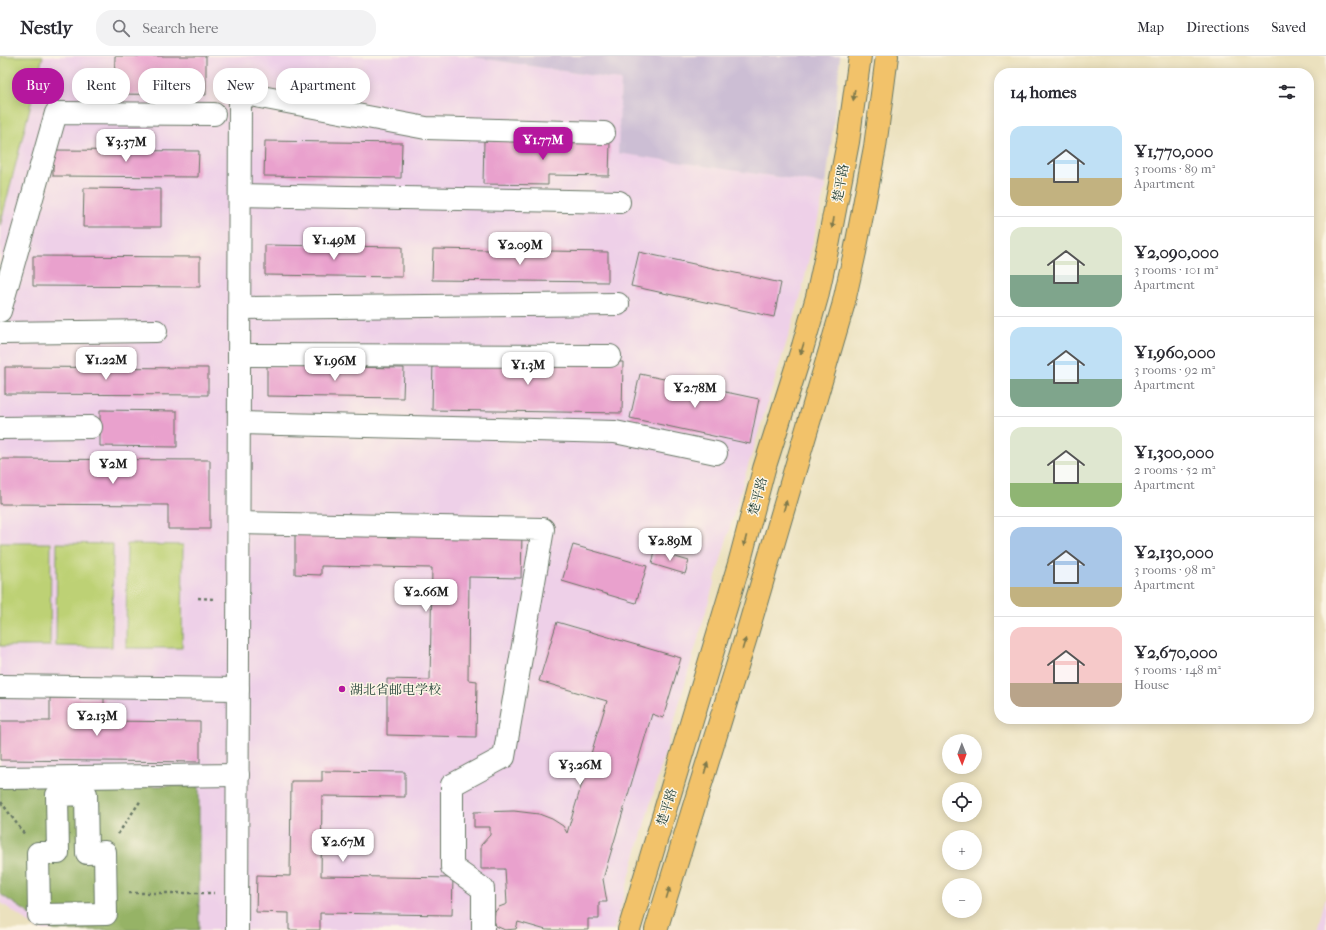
<!DOCTYPE html>
<meta charset="utf-8">
<style>
body{margin:0;font-family:"IM FELL French Canon","Noto Serif SC",serif;background:#f2f2f3;color:#2b2b33;height:100vh;display:flex;flex-direction:column;font-size:15px;white-space:nowrap}
*{box-sizing:border-box;margin:0}
p{font-size:13px;color:#7c7c81}
.icon{flex:none;width:22px;height:22px;fill:none;stroke:currentColor;stroke-width:2;stroke-linecap:round;stroke-linejoin:round}
.map{position:relative;flex:1;overflow:hidden}
.drawer{position:absolute;left:994px;top:12px;width:320px;height:656px;display:flex;flex-direction:column;background:#fff;border-radius:16px;box-shadow:0 2px 10px #0003}
.drawer>*{flex:none}
.guide{position:absolute;left:12px;top:12px;width:380px;height:36px;display:flex;gap:8px}
.needle{width:26px;rotate:179deg}
.tools{position:absolute;left:942px;top:678px;display:grid;gap:8px}
.tools a{display:grid;place-items:center;width:40px;height:40px;border-radius:50%;background:#fff;box-shadow:0 2px 10px #0003;font-size:20px}
.price{position:absolute;translate:-50% -34px;padding:0 9px;border-radius:8px;background:#fff;color:#222;font-size:13px;line-height:26px;filter:drop-shadow(0 1px 2px #0008)}
.price::after{content:'';position:absolute;left:50%;top:24px;width:12px;height:9px;margin-left:-6px;background:inherit;clip-path:polygon(0 0,100% 0,50% 100%)}
.price.active{background:#b5179e;color:#fff}
ul{padding:0;list-style:none}
li{display:flex;align-items:center;gap:12px;height:100px;padding:0 16px}
li+li{border-top:1px solid #e1e1e2}
li span{display:grid;place-items:center;flex:none;width:112px;height:80px;border-radius:12px;color:#555}
li>.icon{margin-inline-start:auto}
span .icon{width:48px;height:48px;fill:#fffc;stroke-width:1}
li b{font-size:17px}
h2{display:flex;justify-content:space-between;align-items:center;height:48px;padding:0 16px;font-size:17px}
.tag{padding:0 14px;border-radius:16px;background:#fff;box-shadow:0 2px 10px #0003;font-size:14px;line-height:36px}
.tag.active{background:#b5179e;color:#fff}
header{display:flex;align-items:center;gap:24px;box-sizing:border-box;height:56px;padding:0 20px;background:#fff;border-bottom:1px solid #e1e1e2}
header strong{font-size:19px}
nav{display:flex;gap:22px;margin-inline-start:auto;font-size:14px}
.search{width:280px;height:36px;background:#f2f2f3;display:flex;align-items:center;gap:10px;box-sizing:border-box;padding:0 14px;border-radius:16px;color:#7c7c81;font-size:15px}
.map>svg:first-child{display:block}
.built{fill:#eed0e8}
.industrial{fill:#ccbed4}
.green{fill:#bdd175;stroke:#6e8754}
.forest{fill:#96b366;stroke:#5a784d}
.building{fill:#e9a1cd}
.lines{fill:none;stroke-linecap:round;stroke-linejoin:round}
.minor-casing{stroke:#667664;stroke-width:24}
.major-casing{stroke:#667664;stroke-width:24}
.path{stroke:#667664;stroke-width:2.5;stroke-dasharray:3 3;stroke-linecap:butt}
.minor{stroke:#fff;stroke-width:22}
.major{stroke:#f2c26a;stroke-width:22}
.oneway{fill:#7e794c}
.poi-dot{fill:#b5179e;stroke:#fcf5e5;stroke-width:1.5}
.labels{text-anchor:middle;stroke-width:3;stroke-linejoin:round;paint-order:stroke}
.street-label{font-size:13px;fill:#1f3d34;stroke:#fcf5e5}
.poi-label{font-size:13px;fill:#1f3d34;stroke:#fcf5e5;text-anchor:start}
</style>
<header>
<strong>Nestly</strong>
<div class="search"><svg class="icon" aria-label="search" viewBox="0 0 24 24"><circle cx="10" cy="10" r="6"/><path d="M15 15l6 6"/></svg>Search here</div>
<nav><a>Map</a><a>Directions</a><a>Saved</a></nav>
</header>
<div class="map">
<svg width="1326" height="874" viewBox="0 0 1326 874">
<rect width="100%" height="100%" fill="#fcf5e5"/>
<filter id="ink" filterUnits="userSpaceOnUse"><feTurbulence type="fractalNoise" baseFrequency=".025" numOctaves="2"/><feDisplacementMap in="SourceGraphic" scale="8" xChannelSelector="R" yChannelSelector="G"/><feConvolveMatrix kernelMatrix="1 2 1 2 8 2 1 2 1" color-interpolation-filters="sRGB"/></filter>
<filter id="wash" filterUnits="userSpaceOnUse"><feTurbulence type="fractalNoise" baseFrequency=".012" numOctaves="4" result="noise"/><feDisplacementMap in="SourceGraphic" scale="16" xChannelSelector="R" yChannelSelector="G"/><feGaussianBlur stdDeviation="0.9" result="paint"/><feColorMatrix in="noise" values="0 0 0 0 0 0 0 0 0 0 0 0 0 0 0 0 0 1.4 0 .05"/><feComposite in="paint" operator="in"/></filter>
<g filter="url(#wash)">
<rect width="100%" height="100%" fill="#ebe1be"/>
<!-- built -->
<g class="built">
<path d="M0 0H468L621 24 619 97 826 128 800 243 745 420 614 874H39L0 846Z"/>
<path d="M1326 840V874H1317Z"/>
</g>
<!-- industrial -->
<path class="industrial" d="M468 0H840L836 47 826 128 618 97 621 24Z"/>
<!-- green -->
<g class="green">
<path d="M0 0H43L0 170Z"/>
<path d="M0 487H51L50 590H0Z"/>
<path d="M57 487 113 488 112 591 56 590Z"/>
<path d="M127 488 183 489 182 592H126Z"/>
</g>
<!-- forest -->
<path class="forest" d="M0 729 199 730V874H54L0 838Z"/>
<g id="blocks">
<!-- building -->
<g class="building">
<path d="M115 0H206V39L114 38Z"/>
<path d="M265 85 402 87 401 122 264 120Z"/>
<path d="M484 85 610 86 609 120 548 119V129L483 128Z"/>
<path d="M53 94 199 95 198 121 53 120Z"/>
<path d="M84 132 161 133V171H83Z"/>
<path d="M265 189 402 191V221L265 219Z"/>
<path d="M433 193 608 196V226L432 224Z"/>
<path d="M639 196 781 227 774 261 631 230Z"/>
<path d="M33 200 200 201V231L33 230Z"/>
<path d="M433 303 623 306 622 357 432 354Z"/>
<path d="M267 310 404 312 403 342 267 340Z"/>
<path d="M5 311 208 312V339L5 338Z"/>
<path d="M640 318 759 343 750 388 630 362Z"/>
<path d="M100 354 177 355V391L100 390Z"/>
<path d="M0 403 210 404V473H168V449L0 448Z"/>
<path d="M295 475 522 478 521 522 469 521 468 624 477 625 476 681 387 679V623L430 624 432 512 321 510V519L295 518Z"/>
<path d="M573 489 647 510 636 547 562 525Z"/>
<path d="M655 495 689 505 685 518 652 508Z"/>
<path d="M557 566 681 602 663 662 652 658 603 823 607 846H599V863H588V874H546L518 866 516 873 505 874 496 870 494 864 495 856 499 851 507 848 505 813H481V789L490 779V771H474V756L514 755 539 758 552 763 563 770 567 777 607 645 539 625Z"/>
<path d="M50 642H104V665L200 666V706L0 704V665H50Z"/>
<path d="M322 715 405 716V741L322 740 321 820 453 822 452 859 320 857V874H289V857L256 856 257 819 290 820 291 725H322Z"/>
</g>
</g>
</g>
<g filter="url(#ink)">
<use href="#blocks" fill-opacity="0" stroke="#667664" stroke-width="1"/>
<g class="lines">
<!-- minor casing -->
<g class="minor-casing">
<g id="minor">
<path d="M240 139 619 146"/>
<path d="M240 252 618 248"/>
<path d="M0 255 56 57 214 58"/>
<path d="M0 277 156 275"/>
<path d="M239 299 610 300"/>
<path d="M239 367 615 376 716 397"/>
<path d="M0 372 91 371"/>
<path d="M239 467 543 473 504 701 452 729V811L483 833V874"/>
<path d="M0 630 238 633"/>
<path d="M0 722 238 719"/>
<path d="M86 738 87 797 105 796 106 858 39 859 38 797H58L57 739Z"/>
<path d="M237 874 240 37 426 72 604 77"/>
</g>
</g>
<!-- major casing -->
<g class="major-casing">
<g id="major">
<path d="M629 874 739 508 764 413 803 290 817 241 828 190 848 86 860 0"/>
<path d="M656 874 746 581 843 250 855 196 875 91 887 0"/>
</g>
</g>
<!-- path -->
<g class="path">
<path d="M198 542 214 543"/>
<path d="M1 746 25 779"/>
<path d="M118 778 141 744"/>
<path d="M129 837H214"/>
</g>
<!-- minor -->
<use href="#minor" class="minor"/>
<!-- major -->
<use href="#major" class="major"/>
</g>
<!-- one-way arrows -->
<defs><path id="oneway-solid" d="M-6-.8H1V-3.2L6.5 0L1 3.2V.8H-6Z"/></defs>
<g class="oneway">
<use href="#oneway-solid" transform="translate(854 39) rotate(98)"/>
<use href="#oneway-solid" transform="translate(833 167) rotate(100)"/>
<use href="#oneway-solid" transform="translate(802 293) rotate(107)"/>
<use href="#oneway-solid" transform="translate(785 450) rotate(-74)"/>
<use href="#oneway-solid" transform="translate(745 485) rotate(105)"/>
<use href="#oneway-solid" transform="translate(744 588) rotate(-73)"/>
<use href="#oneway-solid" transform="translate(706 712) rotate(-73)"/>
<use href="#oneway-solid" transform="translate(668 837) rotate(-73)"/>
</g>
</g>
<!-- markers -->
<circle class="poi-dot" cx="342" cy="633" r="4"/>
<g class="labels">
<!-- street labels -->
<g class="street-label">
<text transform="translate(840 127) rotate(-80)" y="5">楚平路</text>
<text transform="translate(757 440) rotate(-75)" y="5">楚平路</text>
<text transform="translate(666 751) rotate(-73)" y="5">楚平路</text>
</g>
<!-- poi labels -->
<g class="poi-label">
<text x="350" y="638">湖北省邮电学校</text>
</g>
</g>
</svg>
<div class="tools">
<a><svg class="needle" viewBox="-14 -14 28 28"><path d="M0-13l5 13h-10z" fill="#e53935"/><path d="M0 13l5-13h-10z" fill="#7c7c81"/></svg></a>
<a><svg class="icon" aria-label="locate" viewBox="0 0 24 24"><circle cx="12" cy="12" r="6"/><path d="M12 2v4M12 18v4M2 12h4M18 12h4"/></svg></a>
<a>+</a>
<a>−</a>
</div>
<b class="price active" style="left:543px;top:105px">¥1.77M</b>
<b class="price" style="left:126px;top:107px">¥3.37M</b>
<b class="price" style="left:334px;top:205px">¥1.49M</b>
<b class="price" style="left:520px;top:210px">¥2.09M</b>
<b class="price" style="left:106px;top:325px">¥1.22M</b>
<b class="price" style="left:335px;top:326px">¥1.96M</b>
<b class="price" style="left:528px;top:330px">¥1.3M</b>
<b class="price" style="left:695px;top:353px">¥2.78M</b>
<b class="price" style="left:113px;top:429px">¥2M</b>
<b class="price" style="left:670px;top:506px">¥2.89M</b>
<b class="price" style="left:426px;top:557px">¥2.66M</b>
<b class="price" style="left:97px;top:681px">¥2.13M</b>
<b class="price" style="left:580px;top:730px">¥3.26M</b>
<b class="price" style="left:343px;top:807px">¥2.67M</b>
<div class="guide">
<a class="tag active">Buy</a>
<a class="tag">Rent</a>
<a class="tag">Filters</a>
<a class="tag">New</a>
<a class="tag">Apartment</a>
</div>
<section class="drawer">
<h2>14 homes<svg class="icon" aria-label="filters" viewBox="0 0 24 24"><path d="M4 7h16M4 17h16"/><circle cx="9" cy="7" r="2"/><circle cx="15" cy="17" r="2"/></svg></h2>
<ul>
<li><span style="background:linear-gradient(#bfe0f5 65%,#c2b280 0)"><svg class="icon" aria-label="home" viewBox="0 0 24 24"><path d="M3 11l9-7 9 7M6 9v11h12V9"/></svg></span><div><b>¥1,770,000</b><p>3 rooms · 89 m²</p><p>Apartment</p></div></li>
<li><span style="background:linear-gradient(#dfe7d0 60%,#7fa58c 0)"><svg class="icon" aria-label="home" viewBox="0 0 24 24"><path d="M3 11l9-7 9 7M6 9v11h12V9"/></svg></span><div><b>¥2,090,000</b><p>3 rooms · 101 m²</p><p>Apartment</p></div></li>
<li><span style="background:linear-gradient(#bfe0f5 65%,#7fa58c 0)"><svg class="icon" aria-label="home" viewBox="0 0 24 24"><path d="M3 11l9-7 9 7M6 9v11h12V9"/></svg></span><div><b>¥1,960,000</b><p>3 rooms · 92 m²</p><p>Apartment</p></div></li>
<li><span style="background:linear-gradient(#dfe7d0 70%,#8fb573 0)"><svg class="icon" aria-label="home" viewBox="0 0 24 24"><path d="M3 11l9-7 9 7M6 9v11h12V9"/></svg></span><div><b>¥1,300,000</b><p>2 rooms · 52 m²</p><p>Apartment</p></div></li>
<li><span style="background:linear-gradient(#a9c7e8 75%,#c2b280 0)"><svg class="icon" aria-label="home" viewBox="0 0 24 24"><path d="M3 11l9-7 9 7M6 9v11h12V9"/></svg></span><div><b>¥2,130,000</b><p>3 rooms · 98 m²</p><p>Apartment</p></div></li>
<li><span style="background:linear-gradient(#f6c9c9 70%,#b9a48a 0)"><svg class="icon" aria-label="home" viewBox="0 0 24 24"><path d="M3 11l9-7 9 7M6 9v11h12V9"/></svg></span><div><b>¥2,670,000</b><p>5 rooms · 148 m²</p><p>House</p></div></li>
</ul>
</section>
</div>
